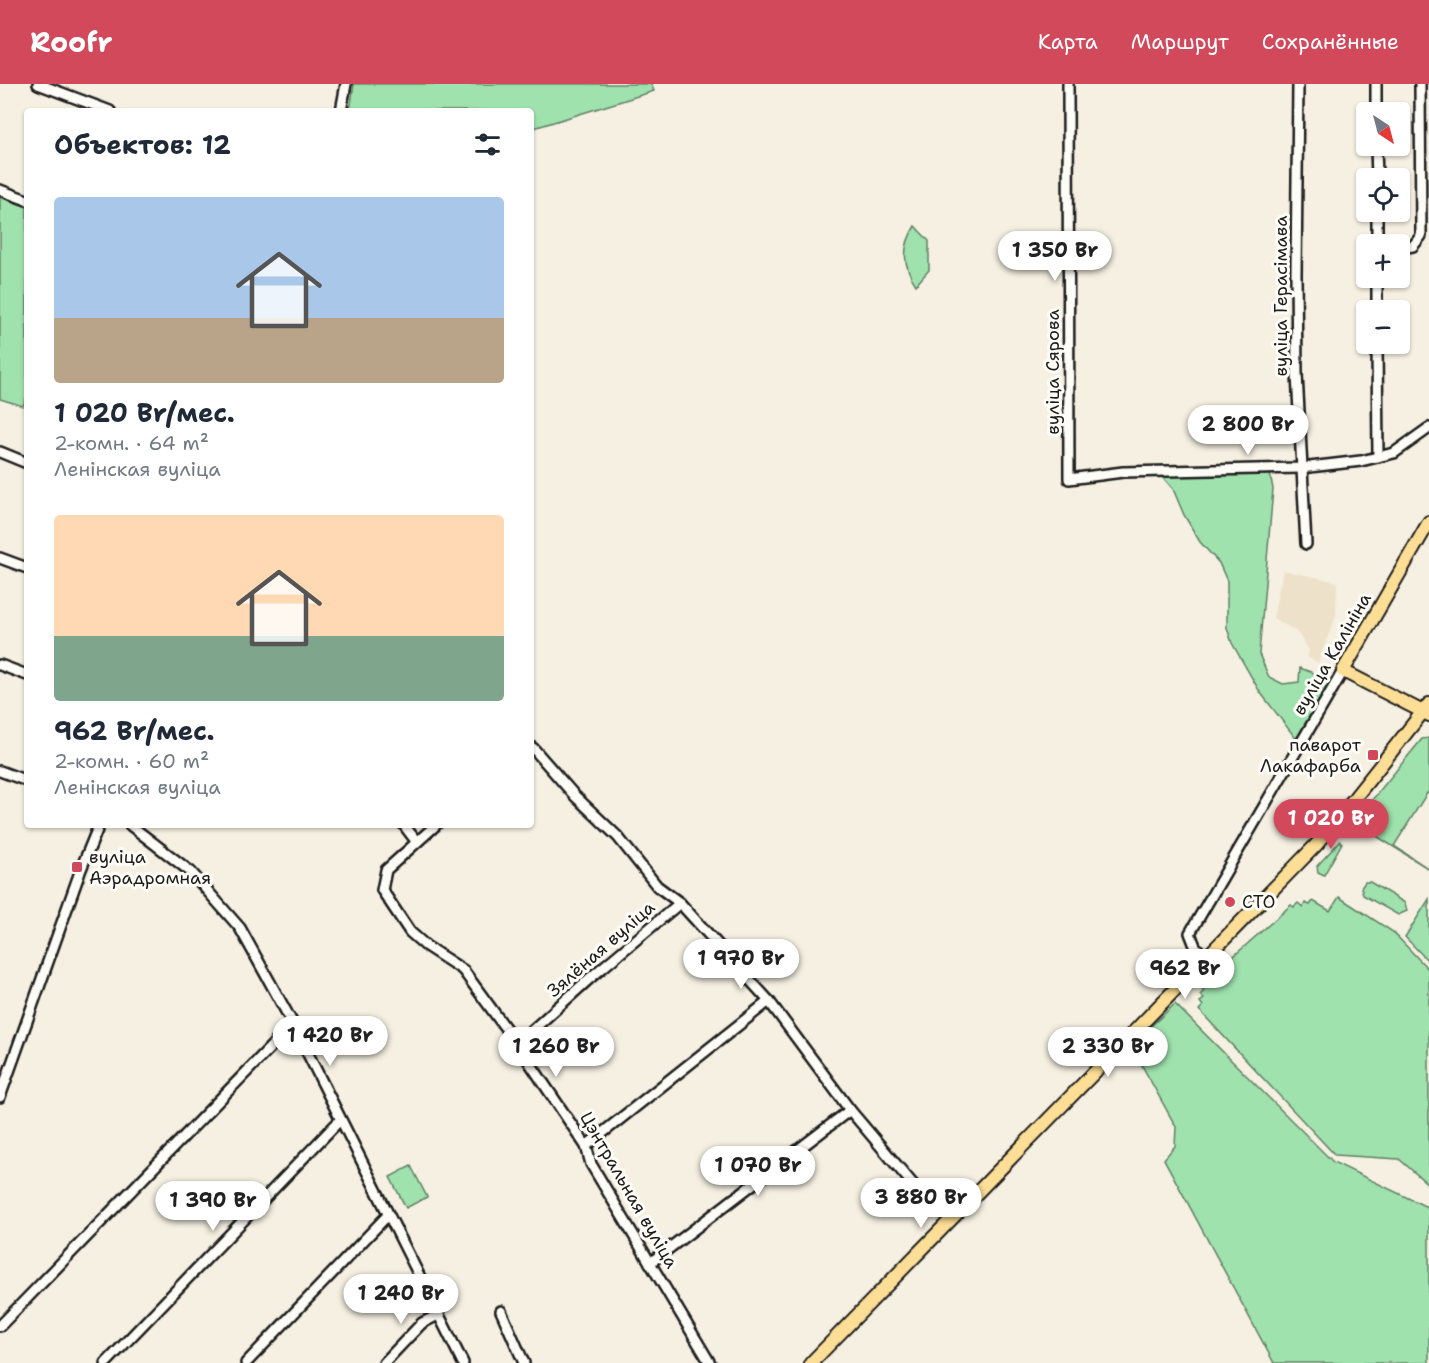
<!DOCTYPE html>
<html lang="ru">
<meta charset="utf-8">
<style>
body{margin:0;font-family:"Shantell Sans",sans-serif;background:#f2f2f3;color:#1f2937;height:100vh;display:flex;flex-direction:column;font-size:22px;white-space:nowrap}
*{box-sizing:border-box;margin:0}
p{font-size:20px;color:#747a83}
.icon{flex:none;width:33px;height:33px;fill:none;stroke:currentColor;stroke-width:2;stroke-linecap:round;stroke-linejoin:round}
.map{position:relative;flex:1;overflow:hidden}
.details{position:absolute;left:24px;top:24px;width:510px;height:720px;display:flex;flex-direction:column;background:#fff;border-radius:6px;box-shadow:0 2px 4px #0004}
.details>*{flex:none}
.needle{width:39px;rotate:144deg}
.controls{position:absolute;left:1356px;top:18px;display:grid;gap:12px}
.controls a{display:grid;place-items:center;width:54px;height:54px;border-radius:6px;background:#fff;box-shadow:0 2px 4px #0004;font-size:30px}
.price{position:absolute;translate:-50% -51px;padding:0 14px;border-radius:21px;background:#fff;color:#222;font-size:20px;line-height:39px;filter:drop-shadow(0 2px 3px #0008)}
.price::after{content:'';position:absolute;left:50%;top:36px;width:18px;height:14px;margin-left:-9px;background:inherit;clip-path:polygon(0 0,100% 0,50% 100%)}
.price.on{background:#d1495b;color:#fff}
ul{padding:0;list-style:none}
li{display:grid;align-content:center;gap:12px;height:318px;padding:0 30px}
li span{display:grid;place-items:center;height:186px;border-radius:6px;color:#555}
li>.icon{margin-inline-start:auto}
span .icon{width:108px;height:108px;fill:#fffc;stroke-width:1}
li b{font-size:26px}
h2{display:flex;justify-content:space-between;align-items:center;height:72px;padding:0 30px;font-size:26px}
header{display:flex;align-items:center;gap:36px;box-sizing:border-box;height:84px;padding:0 30px;background:#d1495b;color:#fff}
header strong{font-size:28px}
nav{display:flex;gap:33px;margin-inline-start:auto;font-size:21px}
.map>svg:first-child{display:block}
.built{fill:#eee1c9}
.green{fill:#9fe2ad;stroke:#5e7f64;stroke-width:1.5}
.lines{fill:none;stroke-linecap:round;stroke-linejoin:round}
.minor-casing{stroke:#1c1c1c;stroke-width:14}
.major-casing{stroke:#1c1c1c;stroke-width:16}
.minor{stroke:#fdfcf7;stroke-width:9}
.major{stroke:#fdde96;stroke-width:12}
.poi-dot{fill:#d1495b;stroke:#fdfcf7;stroke-width:2}
.labels{text-anchor:middle;stroke-width:6;stroke-linejoin:round;paint-order:stroke}
.street-label{font-size:18px;fill:#1c1c1c;stroke:#fdfcf7}
.poi-label{font-size:18px;fill:#1c1c1c;stroke:#fdfcf7;text-anchor:start}
</style>
<header>
<strong>Roofr</strong>
<nav><a>Карта</a><a>Маршрут</a><a>Сохранённые</a></nav>
</header>
<div class="map">
<svg width="1429" height="1279" viewBox="0 0 1429 1279">
<rect width="100%" height="100%" fill="#f6f0e2"/>
<filter id="ink" filterUnits="userSpaceOnUse"><feTurbulence type="fractalNoise" baseFrequency=".0167" numOctaves="2"/><feDisplacementMap in="SourceGraphic" scale="12" xChannelSelector="R" yChannelSelector="G"/><feConvolveMatrix kernelMatrix="1 2 1 2 8 2 1 2 1" color-interpolation-filters="sRGB"/></filter>
<g filter="url(#ink)">
<!-- built -->
<path class="built" d="M1283 486 1337 498 1336 532 1318 579 1307 573 1309 566 1297 548 1273 534Z"/>
<!-- green -->
<g class="green">
<path d="M354 0H651L654 7 531 45V27H350Z"/>
<path d="M0 113 27 123V312L23 322 0 315Z"/>
<path d="M915 142 929 157V186L916 201C902 180 902 163 915 142Z"/>
<path d="M1269 384 1273 405 1259 570 1269 593 1283 600 1299 598 1300 584 1340 599 1304 665 1260 608 1232 559 1227 544V497L1219 479 1200 458 1184 431 1173 405 1159 389Z"/>
<path d="M1429 654V710L1427 709 1394 762 1429 785 1354 738 1422 655Z"/>
<path d="M1340 757 1342 759 1324 791 1318 788 1317 782Z"/>
<path d="M1365 798H1370L1405 819 1407 827 1398 831 1363 811 1361 804Z"/>
<path d="M1339 813 1393 848 1429 886V1101L1399 1075 1335 1071 1199 926 1203 922 1200 918 1204 915 1200 911 1204 907 1200 902 1291 821 1294 823 1298 819 1303 823 1305 819 1310 821 1313 817 1330 827Z"/>
<path d="M1429 815V878L1405 853Z"/>
<path d="M1175 920 1333 1078 1429 1124V1279H1274L1164 1075 1175 1062 1176 1043 1134 967V958Z"/>
<path d="M411 1082 427 1113 406 1124 390 1093Z"/>
</g>
<g class="lines">
<!-- minor casing -->
<g class="minor-casing">
<g id="minor">
<path d="M38 0 110 27"/>
<path d="M1068 0 1069 395 1123 388 1301 384 1361 377 1394 369 1429 344"/>
<path d="M1298 0 1296 191 1297 290 1306 460"/>
<path d="M1376 0V28"/>
<path d="M341 27 346 0"/>
<path d="M1376 62 1377 94"/>
<path d="M0 106 27 116"/>
<path d="M1377 128V160"/>
<path d="M1400 164 1413 162 1421 152 1420 0"/>
<path d="M1377 194V226"/>
<path d="M1377 260 1378 373"/>
<path d="M0 368 27 379"/>
<path d="M0 474 27 484"/>
<path d="M0 581 27 591"/>
<path d="M531 665 533 664 575 712 618 753 657 802 680 819 769 917 850 1026 916 1104 952 1134"/>
<path d="M0 687 27 697"/>
<path d="M130 741 191 788 240 844 293 940 463 1279"/>
<path d="M404 741 416 757"/>
<path d="M436 741 386 786 382 806 410 848 426 862 463 886 517 960 586 1062 591 1080 710 1279"/>
<path d="M1205 874 1195 862 1190 849 1343 587"/>
<path d="M517 960 589 895 680 819"/>
<path d="M0 1013 81 785 99 741"/>
<path d="M586 1062 769 917"/>
<path d="M650 1179 850 1026"/>
<path d="M501 1227 524 1279"/>
<path d="M0 1242 293 940"/>
<path d="M106 1279 340 1036"/>
<path d="M246 1279 388 1131"/>
<path d="M384 1279 422 1239 438 1231"/>
</g>
</g>
<!-- major casing -->
<g class="major-casing">
<g id="major">
<path d="M1429 438 1343 587 1429 631"/>
<path d="M811 1279 1316 761 1338 735 1429 620"/>
</g>
</g>
<!-- minor -->
<use href="#minor" class="minor"/>
<!-- major -->
<use href="#major" class="major"/>
</g>
</g>
<!-- markers -->
<g class="poi-dot">
<rect x="1367" y="665" width="12" height="12" rx="3"/>
<rect x="71" y="777" width="12" height="12" rx="3"/>
<circle cx="1230" cy="818" r="6"/>
</g>
<g class="labels">
<!-- street labels -->
<g class="street-label">
<text transform="translate(1281 212) rotate(-90)" y="6">вуліца Герасімава</text>
<text transform="translate(1053 288) rotate(-90)" y="6">вуліца Сярова</text>
<text transform="translate(1332 570) rotate(-60)" y="6">вуліца Калініна</text>
<text transform="translate(601 865) rotate(-41)" y="6">Зялёная вуліца</text>
<text transform="translate(629 1106) rotate(60)" y="6">Цэнтральная вуліца</text>
</g>
<!-- poi labels -->
<g class="poi-label">
<text x="1361" y="667" text-anchor="end">паварот<tspan x="1361" dy="21">Лакафарба</tspan></text>
<text x="89" y="779">вуліца<tspan x="89" dy="21">Аэрадромная</tspan></text>
<text x="1242" y="824">СТО</text>
</g>
</g>
</svg>
<div class="controls">
<a><svg class="needle" viewBox="-14 -14 28 28"><path d="M0-13l5 13h-10z" fill="#e53935"/><path d="M0 13l5-13h-10z" fill="#747a83"/></svg></a>
<a><svg class="icon" aria-label="locate" viewBox="0 0 24 24"><circle cx="12" cy="12" r="6"/><path d="M12 2v4M12 18v4M2 12h4M18 12h4"/></svg></a>
<a>+</a>
<a>−</a>
</div>
<b class="price" style="left:1055px;top:198px">1 350 Br</b>
<b class="price" style="left:1248px;top:372px">2 800 Br</b>
<b class="price on" style="left:1331px;top:766px">1 020 Br</b>
<b class="price" style="left:741px;top:906px">1 970 Br</b>
<b class="price" style="left:1185px;top:916px">962 Br</b>
<b class="price" style="left:330px;top:983px">1 420 Br</b>
<b class="price" style="left:556px;top:994px">1 260 Br</b>
<b class="price" style="left:1108px;top:994px">2 330 Br</b>
<b class="price" style="left:758px;top:1113px">1 070 Br</b>
<b class="price" style="left:921px;top:1145px">3 880 Br</b>
<b class="price" style="left:213px;top:1148px">1 390 Br</b>
<b class="price" style="left:401px;top:1241px">1 240 Br</b>
<section class="details">
<h2>Объектов: 12<svg class="icon" aria-label="filters" viewBox="0 0 24 24"><path d="M4 7h16M4 17h16"/><circle cx="9" cy="7" r="2"/><circle cx="15" cy="17" r="2"/></svg></h2>
<ul>
<li><span style="background:linear-gradient(#a9c7e8 65%,#b9a48a 0)"><svg class="icon" aria-label="home" viewBox="0 0 24 24"><path d="M3 11l9-7 9 7M6 9v11h12V9"/></svg></span><div><b>1 020 Br/мес.</b><p>2-комн. · 64 m²</p><p>Ленінская вуліца</p></div></li>
<li><span style="background:linear-gradient(#ffd9b3 65%,#7fa58c 0)"><svg class="icon" aria-label="home" viewBox="0 0 24 24"><path d="M3 11l9-7 9 7M6 9v11h12V9"/></svg></span><div><b>962 Br/мес.</b><p>2-комн. · 60 m²</p><p>Ленінская вуліца</p></div></li>
</ul>
</section>
</div>
